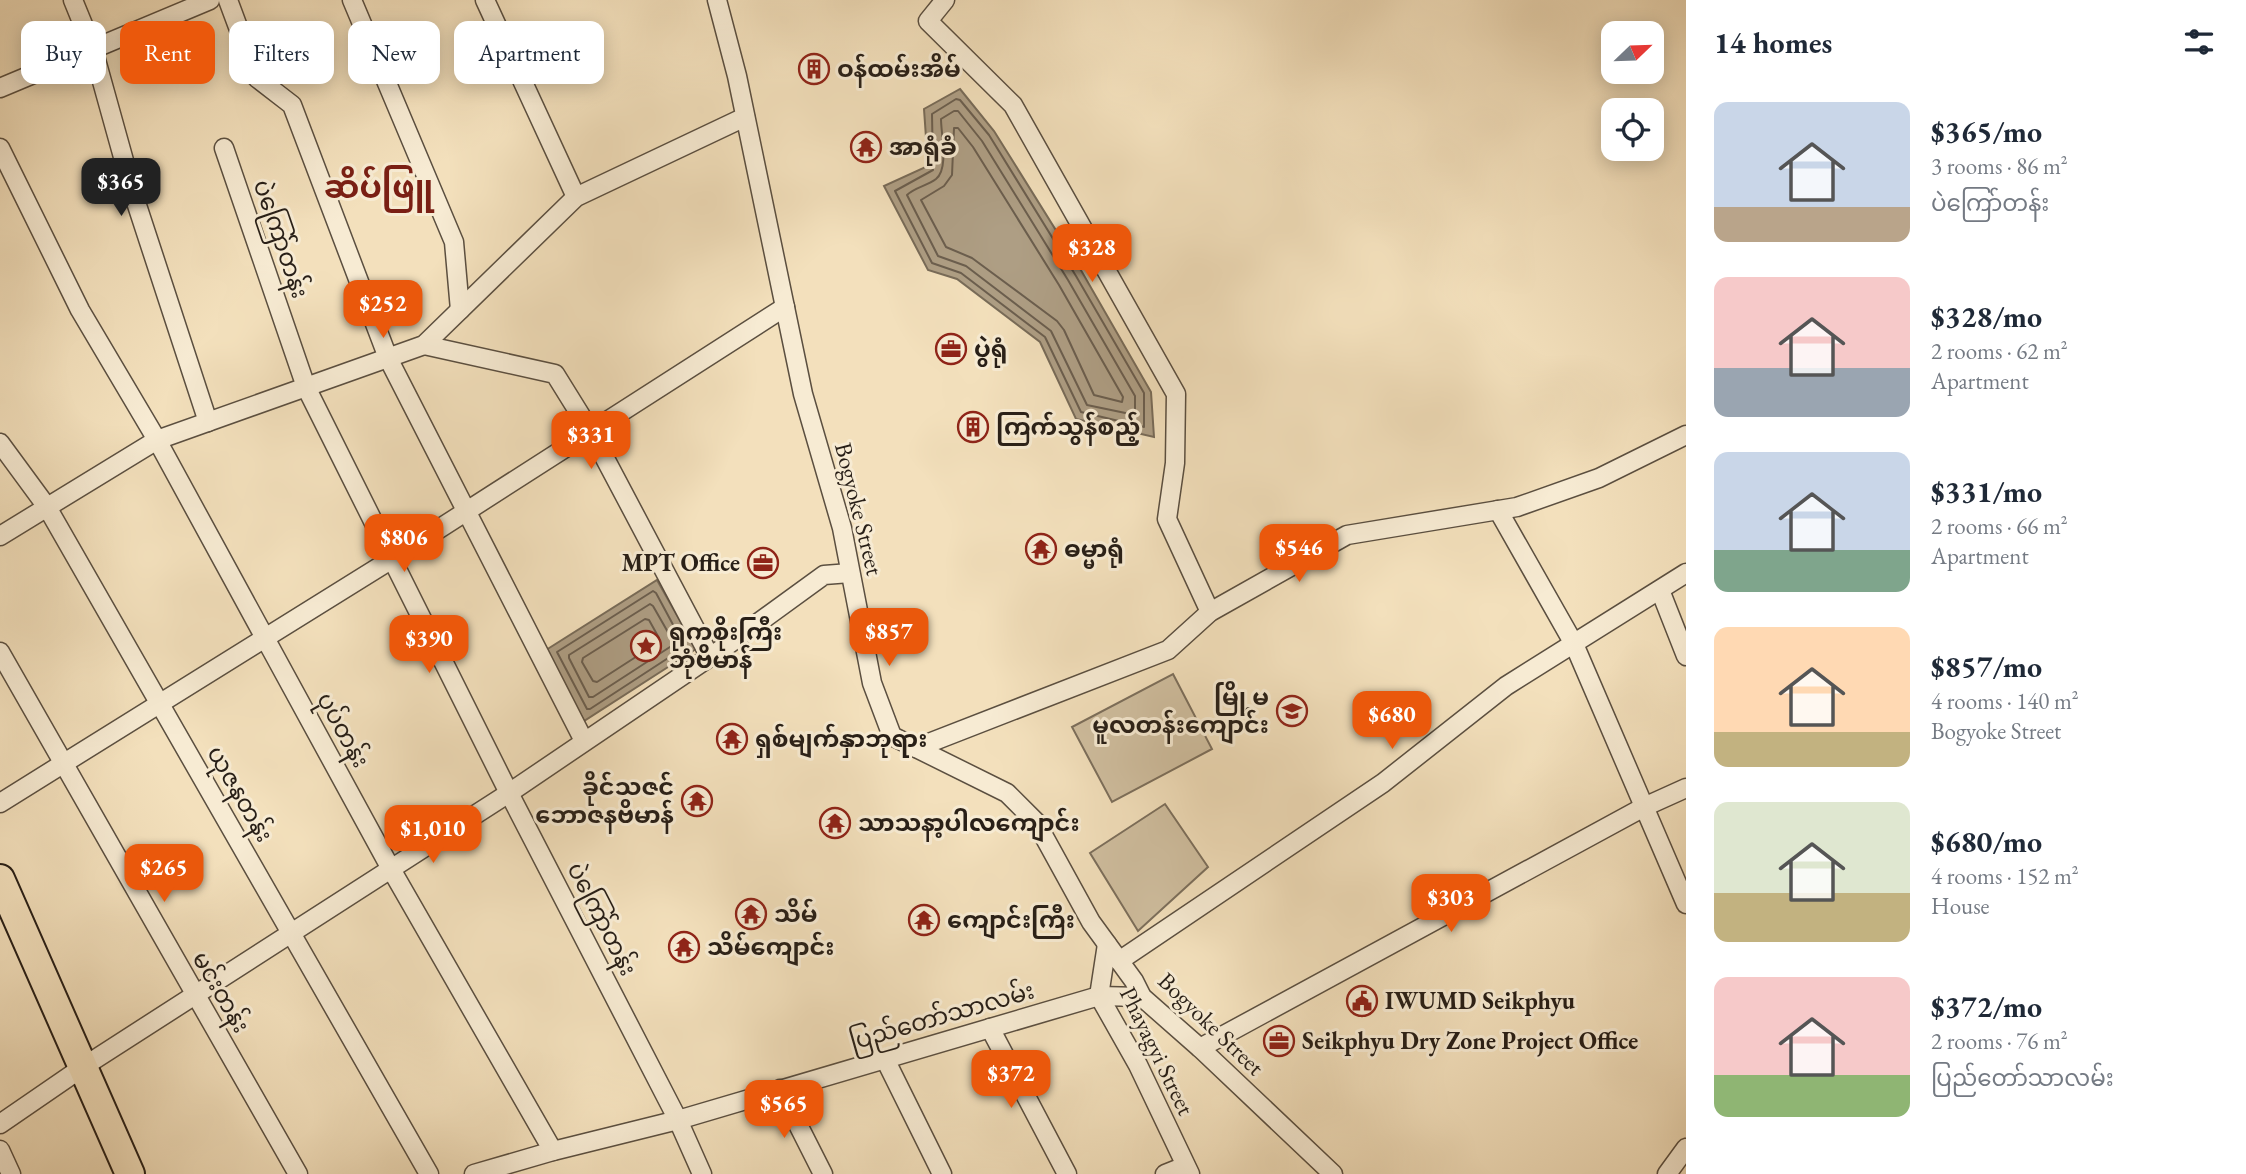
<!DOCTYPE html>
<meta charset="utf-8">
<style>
body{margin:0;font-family:"EB Garamond","Noto Sans Myanmar",serif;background:#f2f2f3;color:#1f2937;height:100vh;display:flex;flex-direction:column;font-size:26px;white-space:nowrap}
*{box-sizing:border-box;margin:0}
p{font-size:23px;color:#747a83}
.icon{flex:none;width:38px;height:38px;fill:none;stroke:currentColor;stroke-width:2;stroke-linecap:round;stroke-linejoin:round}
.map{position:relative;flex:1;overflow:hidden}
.details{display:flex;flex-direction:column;background:#fff;width:560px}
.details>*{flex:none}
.banner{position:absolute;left:21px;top:21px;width:665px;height:63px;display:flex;gap:14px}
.needle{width:46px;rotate:67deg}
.fabs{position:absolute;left:1601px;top:21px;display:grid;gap:14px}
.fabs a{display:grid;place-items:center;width:63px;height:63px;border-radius:14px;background:#fff;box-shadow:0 4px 18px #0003;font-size:35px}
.price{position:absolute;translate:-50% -60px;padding:0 16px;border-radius:14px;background:#ea580c;color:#fff;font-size:23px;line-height:46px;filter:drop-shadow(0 2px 4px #0008)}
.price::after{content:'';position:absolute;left:50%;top:42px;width:21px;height:16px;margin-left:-10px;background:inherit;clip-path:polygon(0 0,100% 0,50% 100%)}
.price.current{background:#222;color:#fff}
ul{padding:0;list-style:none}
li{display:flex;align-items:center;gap:21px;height:175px;padding:0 28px}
li span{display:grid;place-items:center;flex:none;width:196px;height:140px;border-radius:14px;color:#555}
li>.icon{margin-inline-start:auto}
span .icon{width:84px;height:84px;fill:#fffc;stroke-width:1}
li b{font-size:30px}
h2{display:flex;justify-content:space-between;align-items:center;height:84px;padding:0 28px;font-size:30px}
.pill{padding:0 24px;border-radius:14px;background:#fff;box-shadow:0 4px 18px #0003;font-size:24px;line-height:63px}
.pill.current{background:#ea580c;color:#fff}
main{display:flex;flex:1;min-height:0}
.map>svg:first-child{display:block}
.green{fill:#d0bfa0;stroke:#7c6f5c;stroke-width:2}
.water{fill:#ae9e84;stroke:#786b58;stroke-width:2}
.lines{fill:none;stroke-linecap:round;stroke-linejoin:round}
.shore{stroke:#6b5e4e;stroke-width:2}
.street-casing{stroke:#5b4f40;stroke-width:21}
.primary-casing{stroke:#281f17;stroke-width:32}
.street{stroke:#f7ebd3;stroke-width:18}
.primary{stroke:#f3e0bc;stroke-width:28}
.labels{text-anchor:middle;stroke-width:6;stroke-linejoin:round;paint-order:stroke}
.poi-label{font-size:24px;font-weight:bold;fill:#281f17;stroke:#f7ebd3;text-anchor:start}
.street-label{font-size:24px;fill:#281f17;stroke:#f7ebd3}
.district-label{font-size:32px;font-weight:bold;fill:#7a1f14;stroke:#f7ebd3}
</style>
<main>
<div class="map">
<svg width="1686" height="1174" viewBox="0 0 1686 1174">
<rect width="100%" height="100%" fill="#f3e0bc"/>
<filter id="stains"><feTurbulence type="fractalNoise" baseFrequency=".00286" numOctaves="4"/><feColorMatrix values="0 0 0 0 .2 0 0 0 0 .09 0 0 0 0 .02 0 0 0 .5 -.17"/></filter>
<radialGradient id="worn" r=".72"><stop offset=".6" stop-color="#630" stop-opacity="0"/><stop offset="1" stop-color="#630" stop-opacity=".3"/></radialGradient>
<!-- green -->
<g class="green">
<path d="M1173 674 1212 749 1112 802 1072 727Z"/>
<path d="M1165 804 1208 867 1138 931 1090 853Z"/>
</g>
<!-- water -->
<g class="water">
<path d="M960 89 994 131 1082 272 1151 392 1154 437 1076 419 1040 342 957 279 928 270 884 186 928 166 924 109Z"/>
<path d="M657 580 696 649 584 721 546 650Z"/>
</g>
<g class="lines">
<!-- shore -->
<g class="shore">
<path d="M956 99 960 100 989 135 1076 276 1144 393V427L1081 412 1045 337 961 273 932 263 895 191 933 170 932 114Z"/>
<path d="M954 111H958L982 141 1068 280 1135 396V415L1087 405 1051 331 966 266 938 256 907 195C915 187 927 186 936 179 949 169 941 134 941 119Z"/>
<path d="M954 128H958L973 147 1059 285 1123 397 1122 402 1094 395 1064 330 1057 321 972 258 946 247 921 200 944 186 952 175Z"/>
<path d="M653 591 656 593 685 647 590 709H587L557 652Z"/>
<path d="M650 604 653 606 673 641V645L593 697H589L569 658V655Z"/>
<path d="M645 619 649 620 659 638V642L597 682 593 681 582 662 583 658Z"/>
</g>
<!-- street casing -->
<g class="street-casing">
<g id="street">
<path d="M73 0 93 49 133 193 208 422"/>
<path d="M228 0 257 78 292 105 388 358 584 741"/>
<path d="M352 0 454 242 460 310"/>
<path d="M485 0 576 197"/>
<path d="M717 0 737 76 803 394 842 528 872 683 892 736 1007 793 1036 822 1091 922 1134 981 1142 997 1200 1048 1333 1174"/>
<path d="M945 0 928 21 1013 105 1176 394 1175 463 1167 519 1210 612"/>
<path d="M0 88 210 0"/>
<path d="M0 148 80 310 157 440 391 869 553 1151"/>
<path d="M224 148 306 387 509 793 678 1120 702 1174"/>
<path d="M424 345 555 374 591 432 710 657"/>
<path d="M0 443 47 507 429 1174"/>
<path d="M1498 510 1574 644 1686 904"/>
<path d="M0 536 157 440 424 345 576 197 745 117"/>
<path d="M1660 590 1686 656"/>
<path d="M0 652 298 1174"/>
<path d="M916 748 1168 650 1210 612 1347 535 1517 507 1599 478 1686 435"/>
<path d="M0 803 392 559 785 307"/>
<path d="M1107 944 1099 996 1138 1065 1190 1174"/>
<path d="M1119 961 1383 783 1506 686 1686 573"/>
<path d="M990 1028 1067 1174"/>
<path d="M1200 1048 1644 807 1686 788"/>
<path d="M885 1059 942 1174"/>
<path d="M780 1089 823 1174"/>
<path d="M0 1124 83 1067 509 793 729 644 824 575 850 573"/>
<path d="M0 1150 11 1174"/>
<path d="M474 1174 553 1151 678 1120 1099 996 1142 997"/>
<path d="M1165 1174 1185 1166"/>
<path d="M1667 1174 1686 1148"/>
</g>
</g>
<!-- primary casing -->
<g class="primary-casing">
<path id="primary" d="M0 879 130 1174"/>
</g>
<!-- street -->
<use href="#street" class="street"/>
<!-- primary -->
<use href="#primary" class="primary"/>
</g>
<!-- icons -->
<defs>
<g id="building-ring" transform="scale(1.575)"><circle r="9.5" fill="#f7ebd3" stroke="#8f2418" stroke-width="1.5"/><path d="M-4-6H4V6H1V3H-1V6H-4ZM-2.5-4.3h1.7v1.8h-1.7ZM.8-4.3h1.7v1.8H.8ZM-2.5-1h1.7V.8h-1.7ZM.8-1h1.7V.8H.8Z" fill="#8f2418"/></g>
<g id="temple-ring" transform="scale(1.575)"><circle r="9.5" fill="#f7ebd3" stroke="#8f2418" stroke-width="1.5"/><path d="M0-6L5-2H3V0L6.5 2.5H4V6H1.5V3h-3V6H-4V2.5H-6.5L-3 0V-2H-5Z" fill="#8f2418"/></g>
<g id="office-ring" transform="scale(1.575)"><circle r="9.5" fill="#f7ebd3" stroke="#8f2418" stroke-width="1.5"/><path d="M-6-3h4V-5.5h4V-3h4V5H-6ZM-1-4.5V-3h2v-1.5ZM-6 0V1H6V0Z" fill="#8f2418"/></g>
<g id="sight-ring" transform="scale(1.575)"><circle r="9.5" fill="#f7ebd3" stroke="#8f2418" stroke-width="1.5"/><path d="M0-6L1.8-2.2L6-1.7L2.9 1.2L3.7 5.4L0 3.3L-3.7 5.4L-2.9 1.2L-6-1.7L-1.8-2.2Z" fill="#8f2418"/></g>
<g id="school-ring" transform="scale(1.575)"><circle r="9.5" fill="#f7ebd3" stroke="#8f2418" stroke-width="1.5"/><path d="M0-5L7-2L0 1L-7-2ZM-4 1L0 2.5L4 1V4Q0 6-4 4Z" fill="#8f2418"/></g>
<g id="civic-ring" transform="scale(1.575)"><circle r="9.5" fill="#f7ebd3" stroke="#8f2418" stroke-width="1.5"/><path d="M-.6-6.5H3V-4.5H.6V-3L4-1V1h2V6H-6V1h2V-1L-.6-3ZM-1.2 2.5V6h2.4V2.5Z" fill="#8f2418"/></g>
</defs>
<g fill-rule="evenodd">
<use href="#building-ring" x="814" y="69"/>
<use href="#temple-ring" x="866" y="147"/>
<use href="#office-ring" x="951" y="349"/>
<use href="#building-ring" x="973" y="427"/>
<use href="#temple-ring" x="1041" y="549"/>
<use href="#office-ring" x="763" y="563"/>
<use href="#sight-ring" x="646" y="646"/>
<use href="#school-ring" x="1292" y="711"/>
<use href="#temple-ring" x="732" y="739"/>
<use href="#temple-ring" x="697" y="801"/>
<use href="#temple-ring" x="835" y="823"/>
<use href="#temple-ring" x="751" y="914"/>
<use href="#temple-ring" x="924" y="920"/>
<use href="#temple-ring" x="684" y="947"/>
<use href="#civic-ring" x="1362" y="1001"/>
<use href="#office-ring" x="1279" y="1041"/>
</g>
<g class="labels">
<!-- poi labels -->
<g class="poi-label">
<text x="837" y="77">ဝန်ထမ်းအိမ်</text>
<text x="889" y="155">အာရုံခံ</text>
<text x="974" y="357">ပွဲရုံ</text>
<text x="996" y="435">ကြက်သွန်စည့်</text>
<text x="1064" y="557">ဓမ္မာရုံ</text>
<text x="740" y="571" text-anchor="end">MPT Office</text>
<text x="669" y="640">ရုက္ခစိုးကြီး<tspan x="669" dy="28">ဘုံဗိမာန်</tspan></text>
<text x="1269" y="705" text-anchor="end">မြို့မ<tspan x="1269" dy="28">မူလတန်းကျောင်း</tspan></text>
<text x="755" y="747">ရှစ်မျက်နှာဘုရား</text>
<text x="674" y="795" text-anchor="end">ခိုင်သဇင်<tspan x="674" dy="28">ဘောဇနဗိမာန်</tspan></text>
<text x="858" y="831">သာသနာ့ပါလကျောင်း</text>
<text x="774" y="922">သိမ်</text>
<text x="947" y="928">ကျောင်းကြီး</text>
<text x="707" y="955">သိမ်ကျောင်း</text>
<text x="1385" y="1009">IWUMD Seikphyu</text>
<text x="1302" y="1049">Seikphyu Dry Zone Project Office</text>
</g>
<!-- street labels -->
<g class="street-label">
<text transform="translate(281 239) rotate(71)" y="8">ပဲကြော်တန်း</text>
<text transform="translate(859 509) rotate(76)" y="8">Bogyoke Street</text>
<text transform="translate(343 730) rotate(61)" y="8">ပုပ်တန်း</text>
<text transform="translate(240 794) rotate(60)" y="8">ယုဇနတန်း</text>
<text transform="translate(602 919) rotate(63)" y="8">ပဲကြော်တန်း</text>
<text transform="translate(221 992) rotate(60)" y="8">မင်းတန်း</text>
<text transform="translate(942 1016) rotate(-16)" y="8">ပြည်တော်သာလမ်း</text>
<text transform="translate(1211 1024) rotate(44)" y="8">Bogyoke Street</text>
<text transform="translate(1157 1051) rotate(64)" y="8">Phayagyi Street</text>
</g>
<!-- district labels -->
<g class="district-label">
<text x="379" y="198">ဆိပ်ဖြူ</text>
</g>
</g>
<rect width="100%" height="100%" filter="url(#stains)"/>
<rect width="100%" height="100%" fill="url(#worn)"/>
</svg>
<div class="fabs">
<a><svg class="needle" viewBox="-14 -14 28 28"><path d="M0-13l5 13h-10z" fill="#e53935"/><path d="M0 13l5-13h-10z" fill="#747a83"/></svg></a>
<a><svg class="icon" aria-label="locate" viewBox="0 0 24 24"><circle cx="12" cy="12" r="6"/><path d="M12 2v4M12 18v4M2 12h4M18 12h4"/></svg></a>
</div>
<b class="price current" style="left:121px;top:218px">$365</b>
<b class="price" style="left:1092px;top:284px">$328</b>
<b class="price" style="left:383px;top:340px">$252</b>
<b class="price" style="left:591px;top:471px">$331</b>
<b class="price" style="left:404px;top:574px">$806</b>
<b class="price" style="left:1299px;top:584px">$546</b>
<b class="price" style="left:889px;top:668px">$857</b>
<b class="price" style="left:429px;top:675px">$390</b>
<b class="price" style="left:1392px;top:751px">$680</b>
<b class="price" style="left:433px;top:865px">$1,010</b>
<b class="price" style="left:164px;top:904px">$265</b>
<b class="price" style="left:1451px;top:934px">$303</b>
<b class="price" style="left:1011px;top:1110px">$372</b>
<b class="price" style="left:784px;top:1140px">$565</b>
<div class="banner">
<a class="pill">Buy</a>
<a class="pill current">Rent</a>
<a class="pill">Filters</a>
<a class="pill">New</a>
<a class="pill">Apartment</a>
</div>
</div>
<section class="details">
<h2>14 homes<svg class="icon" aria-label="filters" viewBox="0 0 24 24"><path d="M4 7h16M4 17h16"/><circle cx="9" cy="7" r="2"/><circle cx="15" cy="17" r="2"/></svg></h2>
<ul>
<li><span style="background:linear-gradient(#c9d6e8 75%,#b9a48a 0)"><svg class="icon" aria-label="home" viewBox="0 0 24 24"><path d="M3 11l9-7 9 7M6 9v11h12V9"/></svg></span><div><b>$365/mo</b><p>3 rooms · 86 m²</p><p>ပဲကြော်တန်း</p></div></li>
<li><span style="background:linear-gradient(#f6c9c9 65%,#9aa5b1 0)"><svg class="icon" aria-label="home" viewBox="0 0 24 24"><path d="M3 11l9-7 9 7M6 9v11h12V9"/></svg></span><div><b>$328/mo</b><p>2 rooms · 62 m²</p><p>Apartment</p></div></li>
<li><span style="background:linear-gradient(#c9d6e8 70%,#7fa58c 0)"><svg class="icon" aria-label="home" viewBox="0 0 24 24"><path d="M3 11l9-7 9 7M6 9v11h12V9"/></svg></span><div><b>$331/mo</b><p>2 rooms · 66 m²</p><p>Apartment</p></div></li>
<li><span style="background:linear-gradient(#ffd9b3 75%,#c2b280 0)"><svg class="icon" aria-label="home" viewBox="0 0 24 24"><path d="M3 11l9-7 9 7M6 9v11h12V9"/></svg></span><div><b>$857/mo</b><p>4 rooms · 140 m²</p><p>Bogyoke Street</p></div></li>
<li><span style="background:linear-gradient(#dfe7d0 65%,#c2b280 0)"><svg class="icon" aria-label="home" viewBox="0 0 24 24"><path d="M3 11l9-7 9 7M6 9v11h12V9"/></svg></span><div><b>$680/mo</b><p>4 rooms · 152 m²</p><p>House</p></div></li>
<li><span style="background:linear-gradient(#f6c9c9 70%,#8fb573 0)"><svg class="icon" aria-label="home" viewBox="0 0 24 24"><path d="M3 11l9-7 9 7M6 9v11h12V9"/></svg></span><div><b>$372/mo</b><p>2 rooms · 76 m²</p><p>ပြည်တော်သာလမ်း</p></div></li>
</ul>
</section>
</main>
